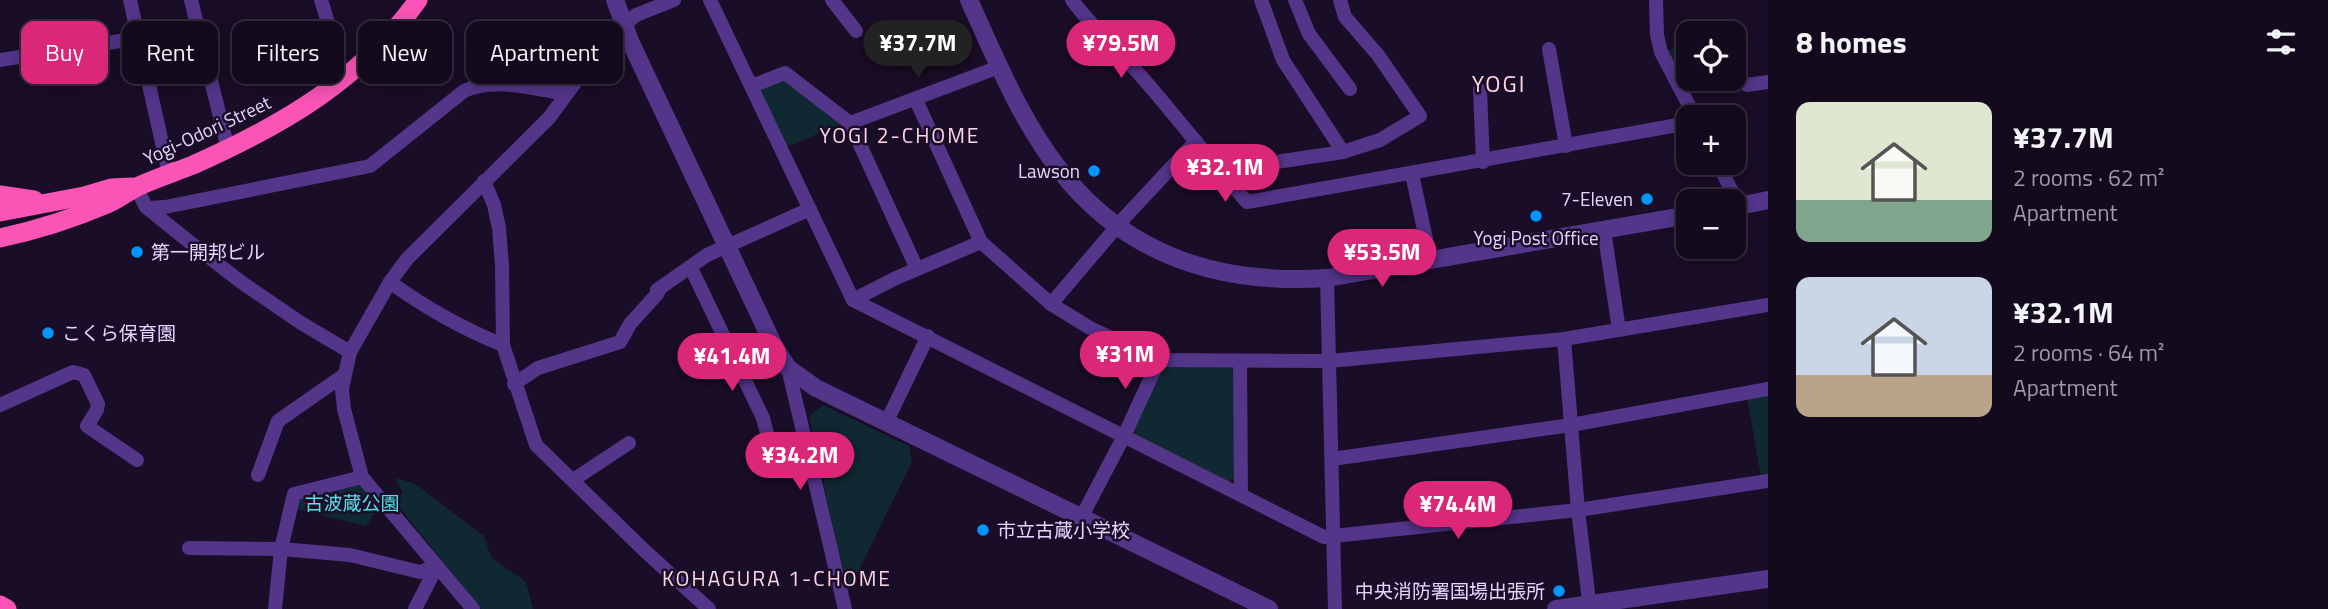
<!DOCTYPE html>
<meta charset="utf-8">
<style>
body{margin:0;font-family:"Titillium Web","Noto Sans JP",sans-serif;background:#1d1326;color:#f1f3f6;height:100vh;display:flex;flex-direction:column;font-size:26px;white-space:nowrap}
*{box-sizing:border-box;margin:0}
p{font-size:23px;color:#9d9aa4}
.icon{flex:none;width:38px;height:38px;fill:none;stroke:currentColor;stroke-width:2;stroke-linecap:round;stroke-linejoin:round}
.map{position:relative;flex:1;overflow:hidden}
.side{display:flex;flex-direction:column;background:#140a1d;width:560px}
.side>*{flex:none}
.hud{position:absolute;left:21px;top:21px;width:665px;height:63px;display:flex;gap:14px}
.fabs{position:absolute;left:1676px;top:21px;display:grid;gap:14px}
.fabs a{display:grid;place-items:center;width:70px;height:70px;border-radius:14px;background:#140a1d;box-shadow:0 4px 18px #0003,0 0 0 2px #332b3b;font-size:35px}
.price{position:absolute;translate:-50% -60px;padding:0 16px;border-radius:24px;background:#db2777;color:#fff;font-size:23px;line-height:46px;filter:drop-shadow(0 2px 4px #0008)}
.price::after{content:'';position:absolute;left:50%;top:42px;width:21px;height:16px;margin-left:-10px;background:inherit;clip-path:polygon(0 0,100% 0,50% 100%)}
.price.selected{background:#222;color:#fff}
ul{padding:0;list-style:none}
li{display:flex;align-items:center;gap:21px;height:175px;padding:0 28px}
li span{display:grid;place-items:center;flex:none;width:196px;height:140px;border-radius:14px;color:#555}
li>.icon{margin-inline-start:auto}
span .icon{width:84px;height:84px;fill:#fffc;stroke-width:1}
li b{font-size:30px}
h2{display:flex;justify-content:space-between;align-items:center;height:84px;padding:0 28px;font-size:30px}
.chip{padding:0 24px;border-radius:14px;background:#140a1d;box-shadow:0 4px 18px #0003,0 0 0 2px #332b3b;font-size:24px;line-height:63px}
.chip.selected{background:#db2777;color:#fff}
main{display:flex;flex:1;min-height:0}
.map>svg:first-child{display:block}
.green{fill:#102832}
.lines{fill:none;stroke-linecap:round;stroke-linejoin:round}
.minor{stroke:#53358a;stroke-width:14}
.tertiary{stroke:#53358a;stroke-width:18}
.trunk{stroke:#fa55b6;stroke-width:19}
.poi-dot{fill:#0096ff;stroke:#1a0d27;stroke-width:2.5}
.labels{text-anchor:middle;stroke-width:5;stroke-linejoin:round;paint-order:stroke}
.street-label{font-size:19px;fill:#e6d4ff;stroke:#1a0d27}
.poi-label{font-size:19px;fill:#e6d4ff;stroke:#1a0d27;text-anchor:end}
.park-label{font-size:19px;fill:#57dfe8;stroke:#1a0d27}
.neighbourhood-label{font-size:21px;letter-spacing:2px;fill:#ffd6e3;stroke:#1a0d27}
.quarter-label{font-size:23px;letter-spacing:2px;fill:#ffd6e3;stroke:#1a0d27}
</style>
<main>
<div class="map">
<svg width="1768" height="609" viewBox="0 0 1768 609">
<rect width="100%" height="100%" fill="#1a0d27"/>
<!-- green -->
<g class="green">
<path d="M1687 44 1689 66 1676 71 1667 51Z"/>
<path d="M780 78 843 123 792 145H784L760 94 762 87Z"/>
<path d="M1229 365 1235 373 1237 477 1228 482 1136 436 1132 429 1160 370 1167 366Z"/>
<path d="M1768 394V481L1762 482 1747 398Z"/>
<path d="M823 405 909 446 912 462 848 592 823 483 832 469 831 463 817 454 809 417Z"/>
<path d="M395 478 414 483 484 536 491 557 526 582 533 609H481L395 502 403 493Z"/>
<path d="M359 481 380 506 366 526 292 508 296 496Z"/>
</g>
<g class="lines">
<!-- minor -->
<g class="minor">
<path d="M130 0 169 174"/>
<path d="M191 0 228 149"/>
<path d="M321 0 330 29"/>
<path d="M710 0 853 300 1324 537 1578 510 1768 481"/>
<path d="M832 0 856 31"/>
<path d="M1072 0C1092 27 1118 50 1140 75 1177 117 1210 161 1247 202L1689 123"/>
<path d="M1261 0 1283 60 1343 152"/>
<path d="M1295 0 1309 34 1350 89"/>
<path d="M1656 0 1657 35 1661 52 1695 117"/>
<path d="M1549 49 1566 146"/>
<path d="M0 60 139 38"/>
<path d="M1747 85 1768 82"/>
<path d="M752 86 785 73 850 123 917 269"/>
<path d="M1480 90 1483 162"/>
<path d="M916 100 981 242 1051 304 1090 328 1159 360 1329 361 1564 339 1768 305"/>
<path d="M850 123 999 67"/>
<path d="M1276 162 1343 152 1380 140 1420 116 1378 55 1345 17 1340 0"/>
<path d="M1718 163 1739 206"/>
<path d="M1412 174 1431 262"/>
<path d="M484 181 494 205 499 228 502 266 503 345 536 445 646 552 709 609"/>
<path d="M136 187 146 207 187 240 241 282 301 323 350 352"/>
<path d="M148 208 165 207 370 166 464 91C494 77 534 89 566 94"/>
<path d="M1604 230 1619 330"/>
<path d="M691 268 763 418 772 453 807 446"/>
<path d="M1327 278 1335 609"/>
<path d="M390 282C427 309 461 328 503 345"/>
<path d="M657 290 707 255 810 209"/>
<path d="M853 300 896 278 981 242"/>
<path d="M1051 304 1125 217 1196 141"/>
<path d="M1564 339 1578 510 1590 609"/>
<path d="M1240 361 1241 495"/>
<path d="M788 368 845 609"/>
<path d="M514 384 538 368 620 342 630 324 658 293"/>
<path d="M0 405 73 372 84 375 98 404 97 410 87 426 137 460"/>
<path d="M886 423 928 336"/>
<path d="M1332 459 1571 425 1768 389"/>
<path d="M258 475 278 421 344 375"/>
<path d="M573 480 629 443"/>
<path d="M1081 518 1124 436 1159 360"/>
<path d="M189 548 281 549 350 555 420 572 437 566"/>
<path d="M275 609 281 549 294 494 362 477"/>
<path d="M415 609 437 566"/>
<path d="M473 609 362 477 344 409 342 389 350 352 390 282 407 259 549 118 607 39 636 15 674 0"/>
</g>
<!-- tertiary -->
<g class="tertiary">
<path d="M615 0 630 41 775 348 788 368 816 388 1269 609"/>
<path d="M969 0C996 59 1021 122 1062 173 1130 258 1222 285 1327 278L1689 215"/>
<path d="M1734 207 1768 200"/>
<path d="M1556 609 1768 579"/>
</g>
<!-- trunk -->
<g class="trunk">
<path d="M0 195 34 200"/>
<path d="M0 212 84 196 111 188 132 187"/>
<path d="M0 238C37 230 72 219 107 204 118 200 128 191 139 186 157 178 175 172 193 165 281 126 361 80 418 0"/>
<path d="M0 605 7 609"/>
</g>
</g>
<!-- markers -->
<g class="poi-dot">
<circle cx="1094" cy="171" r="7"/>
<circle cx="1647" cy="199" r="7"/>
<circle cx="1536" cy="216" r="7"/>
<circle cx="137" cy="252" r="7"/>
<circle cx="48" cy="333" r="7"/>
<circle cx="983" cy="530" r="7"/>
<circle cx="1559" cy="591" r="7"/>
</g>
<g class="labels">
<!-- street labels -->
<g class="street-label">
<text transform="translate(207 130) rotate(-25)" y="7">Yogi-Odori Street</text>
</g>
<!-- poi labels -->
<g class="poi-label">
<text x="1080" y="178">Lawson</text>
<text x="1633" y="206">7-Eleven</text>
<text x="1536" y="245" text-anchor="middle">Yogi Post Office</text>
<text x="151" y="259" text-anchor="start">第一開邦ビル</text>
<text x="62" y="340" text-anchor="start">こくら保育園</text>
<text x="997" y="537" text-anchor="start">市立古蔵小学校</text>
<text x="1545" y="598">中央消防署国場出張所</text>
</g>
<!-- park labels -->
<g class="park-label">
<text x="352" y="510">古波蔵公園</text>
</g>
<!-- neighbourhood labels -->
<g class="neighbourhood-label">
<text x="900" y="143">YOGI 2-CHOME</text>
<text x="777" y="586">KOHAGURA 1-CHOME</text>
</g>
<!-- quarter labels -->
<g class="quarter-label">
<text x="1499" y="92">YOGI</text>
</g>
</g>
</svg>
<div class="fabs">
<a><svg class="icon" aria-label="locate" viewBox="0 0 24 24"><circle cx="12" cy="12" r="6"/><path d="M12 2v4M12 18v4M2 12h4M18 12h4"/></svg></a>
<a>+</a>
<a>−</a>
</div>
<b class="price selected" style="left:918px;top:80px">¥37.7M</b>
<b class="price" style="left:1121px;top:80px">¥79.5M</b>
<b class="price" style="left:1225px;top:204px">¥32.1M</b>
<b class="price" style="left:1382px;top:289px">¥53.5M</b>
<b class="price" style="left:1125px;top:391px">¥31M</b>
<b class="price" style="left:732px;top:393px">¥41.4M</b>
<b class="price" style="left:800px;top:492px">¥34.2M</b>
<b class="price" style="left:1458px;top:541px">¥74.4M</b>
<div class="hud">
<a class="chip selected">Buy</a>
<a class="chip">Rent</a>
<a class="chip">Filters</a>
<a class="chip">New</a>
<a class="chip">Apartment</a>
</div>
</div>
<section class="side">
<h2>8 homes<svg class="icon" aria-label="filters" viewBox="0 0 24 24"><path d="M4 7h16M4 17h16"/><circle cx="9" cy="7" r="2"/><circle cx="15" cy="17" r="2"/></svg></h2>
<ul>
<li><span style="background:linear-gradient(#dfe7d0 70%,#7fa58c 0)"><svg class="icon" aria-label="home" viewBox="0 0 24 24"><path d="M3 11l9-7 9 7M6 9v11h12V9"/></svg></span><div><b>¥37.7M</b><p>2 rooms · 62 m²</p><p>Apartment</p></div></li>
<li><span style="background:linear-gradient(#c9d6e8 70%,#b9a48a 0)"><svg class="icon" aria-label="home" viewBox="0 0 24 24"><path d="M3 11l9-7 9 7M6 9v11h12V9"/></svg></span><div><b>¥32.1M</b><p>2 rooms · 64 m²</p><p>Apartment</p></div></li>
</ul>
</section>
</main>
